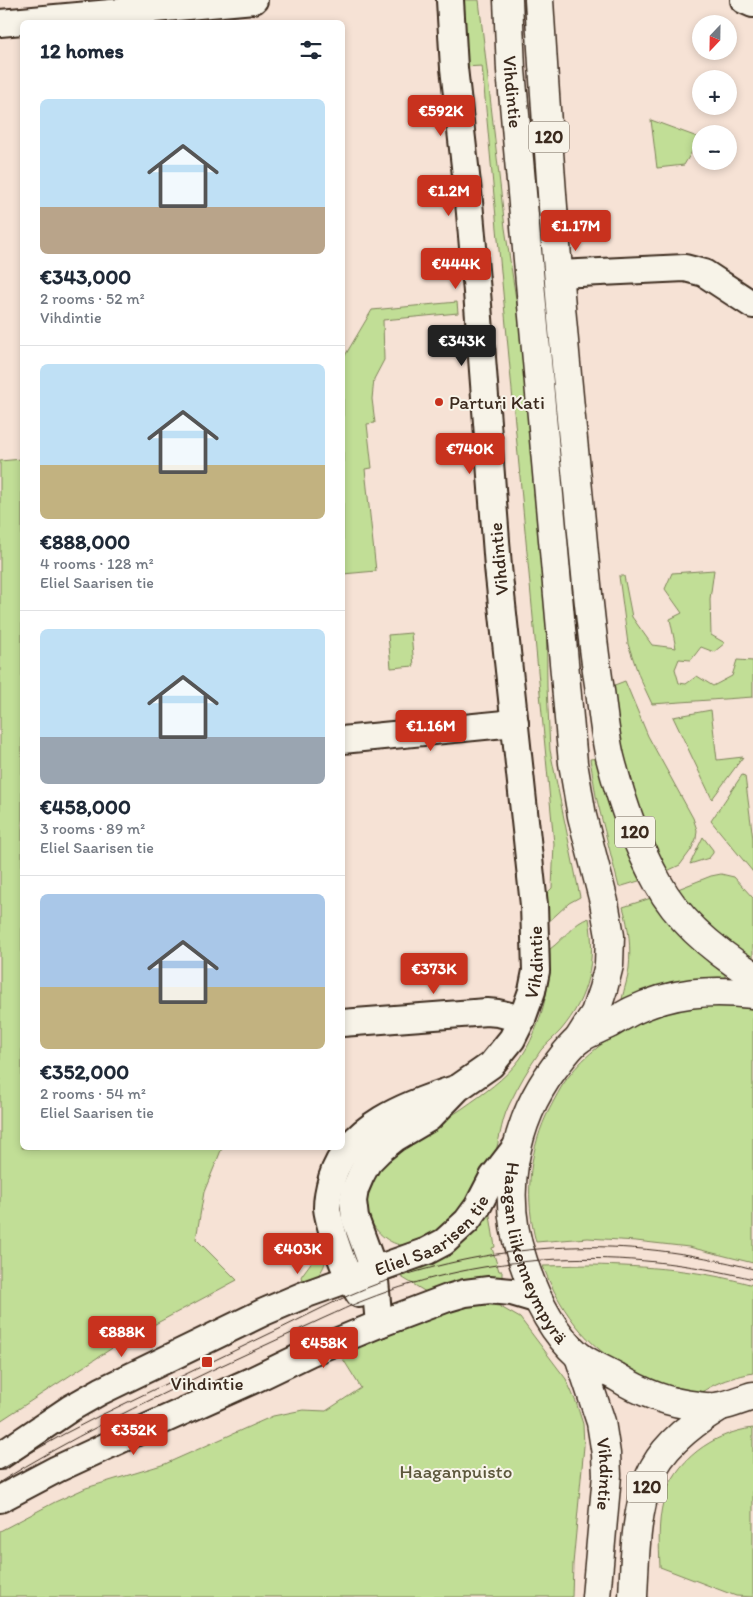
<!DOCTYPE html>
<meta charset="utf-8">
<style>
body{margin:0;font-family:Itim,sans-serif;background:#f2f2f3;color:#1f2937;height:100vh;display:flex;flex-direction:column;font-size:19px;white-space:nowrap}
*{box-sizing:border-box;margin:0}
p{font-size:16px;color:#747a83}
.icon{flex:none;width:28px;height:28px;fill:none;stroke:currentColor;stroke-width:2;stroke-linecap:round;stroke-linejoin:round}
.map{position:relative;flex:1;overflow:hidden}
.sheet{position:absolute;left:20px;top:20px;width:325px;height:1130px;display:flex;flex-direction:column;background:#fff;border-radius:8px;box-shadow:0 2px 8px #0003}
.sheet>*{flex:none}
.needle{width:32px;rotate:202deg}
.controls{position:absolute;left:692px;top:15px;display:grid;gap:10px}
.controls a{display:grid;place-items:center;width:45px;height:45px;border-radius:50%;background:#fff;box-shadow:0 2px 8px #0003;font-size:25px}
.price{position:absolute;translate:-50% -42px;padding:0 11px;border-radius:5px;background:#c8321e;color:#fff;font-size:16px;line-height:32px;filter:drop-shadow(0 1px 2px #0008)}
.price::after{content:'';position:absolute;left:50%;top:30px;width:15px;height:11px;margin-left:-8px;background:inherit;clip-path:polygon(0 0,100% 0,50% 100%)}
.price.active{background:#222;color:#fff}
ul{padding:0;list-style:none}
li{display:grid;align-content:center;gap:10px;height:265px;padding:0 20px}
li+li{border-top:1px solid #e0e1e3}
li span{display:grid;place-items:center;height:155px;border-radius:8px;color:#555}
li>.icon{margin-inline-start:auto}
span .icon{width:90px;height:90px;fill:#fffc;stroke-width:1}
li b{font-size:21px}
h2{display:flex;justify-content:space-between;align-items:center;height:60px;padding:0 20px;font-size:21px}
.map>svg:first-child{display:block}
.green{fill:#c1de96;stroke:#7e845a}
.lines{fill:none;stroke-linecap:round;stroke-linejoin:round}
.minor-casing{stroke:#3b2a1e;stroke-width:30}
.major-casing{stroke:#3b2a1e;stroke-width:31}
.minor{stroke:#f7f3e8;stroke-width:26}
.major{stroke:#f7f3e8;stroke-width:28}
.tram{stroke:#3b2a1e;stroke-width:1}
.poi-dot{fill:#c8321e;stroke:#f7f3e8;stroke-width:2}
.labels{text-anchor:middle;stroke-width:4;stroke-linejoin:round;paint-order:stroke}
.shield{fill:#f7f3e8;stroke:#73665b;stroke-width:1}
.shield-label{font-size:18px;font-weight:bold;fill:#3b2a1e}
.street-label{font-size:19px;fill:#3b2a1e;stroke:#f7f3e8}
.poi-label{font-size:19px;fill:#3b2a1e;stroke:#f7f3e8;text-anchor:start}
.park-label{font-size:19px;fill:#5c573c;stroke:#f7f3e8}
</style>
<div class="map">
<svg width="753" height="1597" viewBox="0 0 753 1597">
<rect width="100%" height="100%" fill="#f6e2d5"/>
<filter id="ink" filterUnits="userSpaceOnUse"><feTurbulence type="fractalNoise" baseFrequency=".02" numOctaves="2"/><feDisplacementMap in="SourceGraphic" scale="10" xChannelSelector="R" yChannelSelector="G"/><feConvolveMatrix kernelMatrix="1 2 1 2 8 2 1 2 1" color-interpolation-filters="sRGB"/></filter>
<g filter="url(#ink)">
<!-- green -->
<g class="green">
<path d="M459 0H479L505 228 520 325 546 585 547 687 550 750 580 897 569 903 545 925 542 898 552 888 554 844 482 66 464 67Z"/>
<path d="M651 120 700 138 684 165 657 168Z"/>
<path d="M457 302 458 313 383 320 384 360 374 379 372 399 375 423 367 424 372 468 365 469 376 571 343 574V359L372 310Z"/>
<path d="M22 459V1148H222L204 1192 196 1239 237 1280 120 1343 0 1421V461Z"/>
<path d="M714 570 710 599 711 635 725 643 714 652 701 647 691 660 679 659 675 669 679 683 686 684 697 676 713 686 732 676 737 660 753 661V697L652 704 639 676 628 644 619 576H624L632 617 652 645 676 648 670 619 682 613 665 589 672 573Z"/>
<path d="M411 633 414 666 391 668 388 635Z"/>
<path d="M625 681 648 736 693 818 697 830 696 839 691 850 680 865 667 871C647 835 632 795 623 755 618 732 615 709 612 686Z"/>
<path d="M711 710 717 760 743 757 712 799 673 717Z"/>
<path d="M598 758 612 813 642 880 619 887 596 796 590 759Z"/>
<path d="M742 775 745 776 753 839V872L711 821Z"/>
<path d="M703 837 713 850V853L709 858 690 864Z"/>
<path d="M721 874 734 877 753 898V959L718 936 694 910 678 889 711 876Z"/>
<path d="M651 898C671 929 696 953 725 975V979L687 980 668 984 625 1000 622 999C624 989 628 979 629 968 631 948 629 927 623 907Z"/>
<path d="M589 918C596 960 589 997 561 1030 555 1037 547 1043 541 1050 529 1067 518 1086 509 1105 500 1123 500 1144 492 1162 487 1173 479 1183 473 1193 468 1201 461 1218 454 1223 449 1227 442 1229 436 1232 430 1236 423 1241 415 1244 399 1250 380 1238 372 1223 368 1215 364 1202 366 1193 373 1169 385 1162 403 1148 421 1132 443 1122 463 1108 483 1094 505 1079 520 1059 541 1028 551 986 550 949 564 939 573 923 589 918Z"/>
<path d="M710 1005 727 1006 753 1009V1263L689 1247 636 1241 588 1238 536 1242C525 1200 528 1156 546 1116 551 1106 556 1096 562 1086 594 1036 653 1011 710 1005Z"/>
<path d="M489 1209 495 1247 492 1248 499 1271H502V1278L467 1280 426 1292 393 1272Z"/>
<path d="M327 1240C327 1264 325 1272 305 1287L301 1277 302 1275 316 1256 321 1241Z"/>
<path d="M591 1265C646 1266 700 1270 753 1285V1373C738 1376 723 1380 710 1387 705 1390 701 1393 696 1393 676 1392 659 1386 641 1377 593 1353 562 1316 543 1266Z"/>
<path d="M475 1303 499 1306 520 1318 566 1379 576 1402 583 1424 584 1446 573 1564 572 1597H0V1531L55 1502 86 1488 165 1464 273 1416 303 1410 326 1411 361 1388 338 1351 410 1322Z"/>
<path d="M753 1428V1597L736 1596 660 1567C659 1545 658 1523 663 1502 674 1460 713 1433 753 1428Z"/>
</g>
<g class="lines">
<!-- minor casing -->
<g class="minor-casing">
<g id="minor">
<path d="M744 0 753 4"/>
<path d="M0 23 254 0"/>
<path d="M558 274 685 268 704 273 753 305"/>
<path d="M342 740 515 723"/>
<path d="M342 1023 487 1012 498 1013 522 1019"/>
<path d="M359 1294C347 1276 341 1259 334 1238 332 1229 328 1218 327 1208 327 1198 329 1188 332 1178 348 1126 407 1104 455 1089"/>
<path id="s1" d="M379 1324 374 1270 355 1218 353 1201 355 1189 361 1175 368 1162 380 1150 395 1138 429 1118 458 1088 491 1065 512 1039 522 1019 532 991 536 971 534 905 498 567 477 292 469 202 454 68 450 0"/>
<path id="s2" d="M0 1456 71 1408 101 1391 264 1312 304 1295 427 1251 444 1242 467 1221 478 1206 493 1177 516 1147"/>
<path d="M0 1499 57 1469 148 1427 253 1380 309 1353 379 1324 448 1298 465 1293 489 1290 512 1292 539 1300"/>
</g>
</g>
<!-- major casing -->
<g class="major-casing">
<g id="major">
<path id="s3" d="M508 0 511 70 573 763 582 816 604 902 610 936 609 965 603 989 595 1013 578 1040"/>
<path d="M539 0C549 167 562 334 579 500 585 564 590 628 600 691 603 713 605 736 610 757 621 800 636 844 658 883 679 922 716 952 753 975"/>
<path id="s4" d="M753 994C710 989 672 992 632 1011 624 1015 616 1020 609 1024 599 1029 587 1033 578 1040 569 1047 561 1059 554 1068 513 1123 500 1196 523 1261 534 1295 551 1331 578 1355 589 1364 605 1370 617 1377 642 1393 669 1403 698 1406 705 1407 714 1408 721 1406 732 1404 742 1399 753 1396"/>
<path id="s5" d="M579 1356 601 1422 606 1454 607 1475 596 1597"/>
<path d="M633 1597C635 1557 635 1514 650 1476 662 1446 693 1423 719 1407"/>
</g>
</g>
<!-- minor -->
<use href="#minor" class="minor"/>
<!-- major -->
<use href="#major" class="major"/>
<!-- tram -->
<g class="tram">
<path d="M0 1470 64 1434 97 1417C155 1389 213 1361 271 1333 305 1317 341 1297 377 1284 503 1241 625 1234 753 1269"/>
<path d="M0 1482C68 1439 142 1404 214 1369 251 1352 287 1335 324 1318 338 1312 351 1305 365 1300 489 1251 624 1247 753 1279"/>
</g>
</g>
</g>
<!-- markers -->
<g class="poi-dot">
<circle cx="439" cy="402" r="5"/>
<rect x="201" y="1356" width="12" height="12" rx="2.5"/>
</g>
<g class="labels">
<!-- shield labels -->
<g class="shield">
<rect x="529" y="121.5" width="40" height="31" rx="4"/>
<rect x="615" y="816.5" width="40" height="31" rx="4"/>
<rect x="627" y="1471.5" width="40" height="31" rx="4"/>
</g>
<g class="shield-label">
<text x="549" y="143">120</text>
<text x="635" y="838">120</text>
<text x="647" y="1493">120</text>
</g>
<!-- street labels -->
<g class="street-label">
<text dy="7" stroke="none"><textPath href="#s3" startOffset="92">Vihdintie</textPath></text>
<text transform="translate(498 559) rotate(-95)" y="7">Vihdintie</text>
<text dy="7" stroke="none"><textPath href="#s1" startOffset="441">Vihdintie</textPath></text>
<text dy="7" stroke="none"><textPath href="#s2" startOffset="488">Eliel Saarisen tie</textPath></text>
<text dy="7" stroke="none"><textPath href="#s4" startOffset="421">Haagan liikenneympyrä</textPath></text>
<text dy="7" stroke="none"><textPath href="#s5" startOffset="122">Vihdintie</textPath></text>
</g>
<!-- poi labels -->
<g class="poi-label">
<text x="449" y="409">Parturi Kati</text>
<text x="207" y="1390" text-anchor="middle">Vihdintie</text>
</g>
<!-- park labels -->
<g class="park-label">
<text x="456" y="1478">Haaganpuisto</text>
</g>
</g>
</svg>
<div class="controls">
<a><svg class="needle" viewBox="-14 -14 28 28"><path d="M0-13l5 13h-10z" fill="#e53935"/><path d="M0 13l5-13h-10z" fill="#747a83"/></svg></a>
<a>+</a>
<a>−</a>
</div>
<b class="price" style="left:441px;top:137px">€592K</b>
<b class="price" style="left:449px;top:217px">€1.2M</b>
<b class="price" style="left:576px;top:252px">€1.17M</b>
<b class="price" style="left:456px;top:290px">€444K</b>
<b class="price active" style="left:462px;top:367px">€343K</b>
<b class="price" style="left:470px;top:475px">€740K</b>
<b class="price" style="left:431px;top:752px">€1.16M</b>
<b class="price" style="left:434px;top:995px">€373K</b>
<b class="price" style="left:298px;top:1275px">€403K</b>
<b class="price" style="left:122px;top:1358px">€888K</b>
<b class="price" style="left:324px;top:1369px">€458K</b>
<b class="price" style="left:134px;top:1456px">€352K</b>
<section class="sheet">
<h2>12 homes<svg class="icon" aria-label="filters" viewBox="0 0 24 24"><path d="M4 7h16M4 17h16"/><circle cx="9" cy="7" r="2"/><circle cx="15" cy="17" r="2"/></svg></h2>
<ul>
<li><span style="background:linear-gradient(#bfe0f5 70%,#b9a48a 0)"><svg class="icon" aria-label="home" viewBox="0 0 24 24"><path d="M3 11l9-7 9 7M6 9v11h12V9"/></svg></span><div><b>€343,000</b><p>2 rooms · 52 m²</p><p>Vihdintie</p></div></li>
<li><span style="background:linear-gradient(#bfe0f5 65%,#c2b280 0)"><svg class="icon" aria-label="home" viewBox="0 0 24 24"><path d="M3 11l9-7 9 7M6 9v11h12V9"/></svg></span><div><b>€888,000</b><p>4 rooms · 128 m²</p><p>Eliel Saarisen tie</p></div></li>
<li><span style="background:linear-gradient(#bfe0f5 70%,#9aa5b1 0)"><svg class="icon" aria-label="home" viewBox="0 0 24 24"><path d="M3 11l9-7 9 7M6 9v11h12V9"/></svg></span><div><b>€458,000</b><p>3 rooms · 89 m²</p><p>Eliel Saarisen tie</p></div></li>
<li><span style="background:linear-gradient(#a9c7e8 60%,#c2b280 0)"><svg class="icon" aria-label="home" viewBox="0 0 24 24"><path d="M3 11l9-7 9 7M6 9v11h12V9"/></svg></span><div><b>€352,000</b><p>2 rooms · 54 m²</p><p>Eliel Saarisen tie</p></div></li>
</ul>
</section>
</div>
